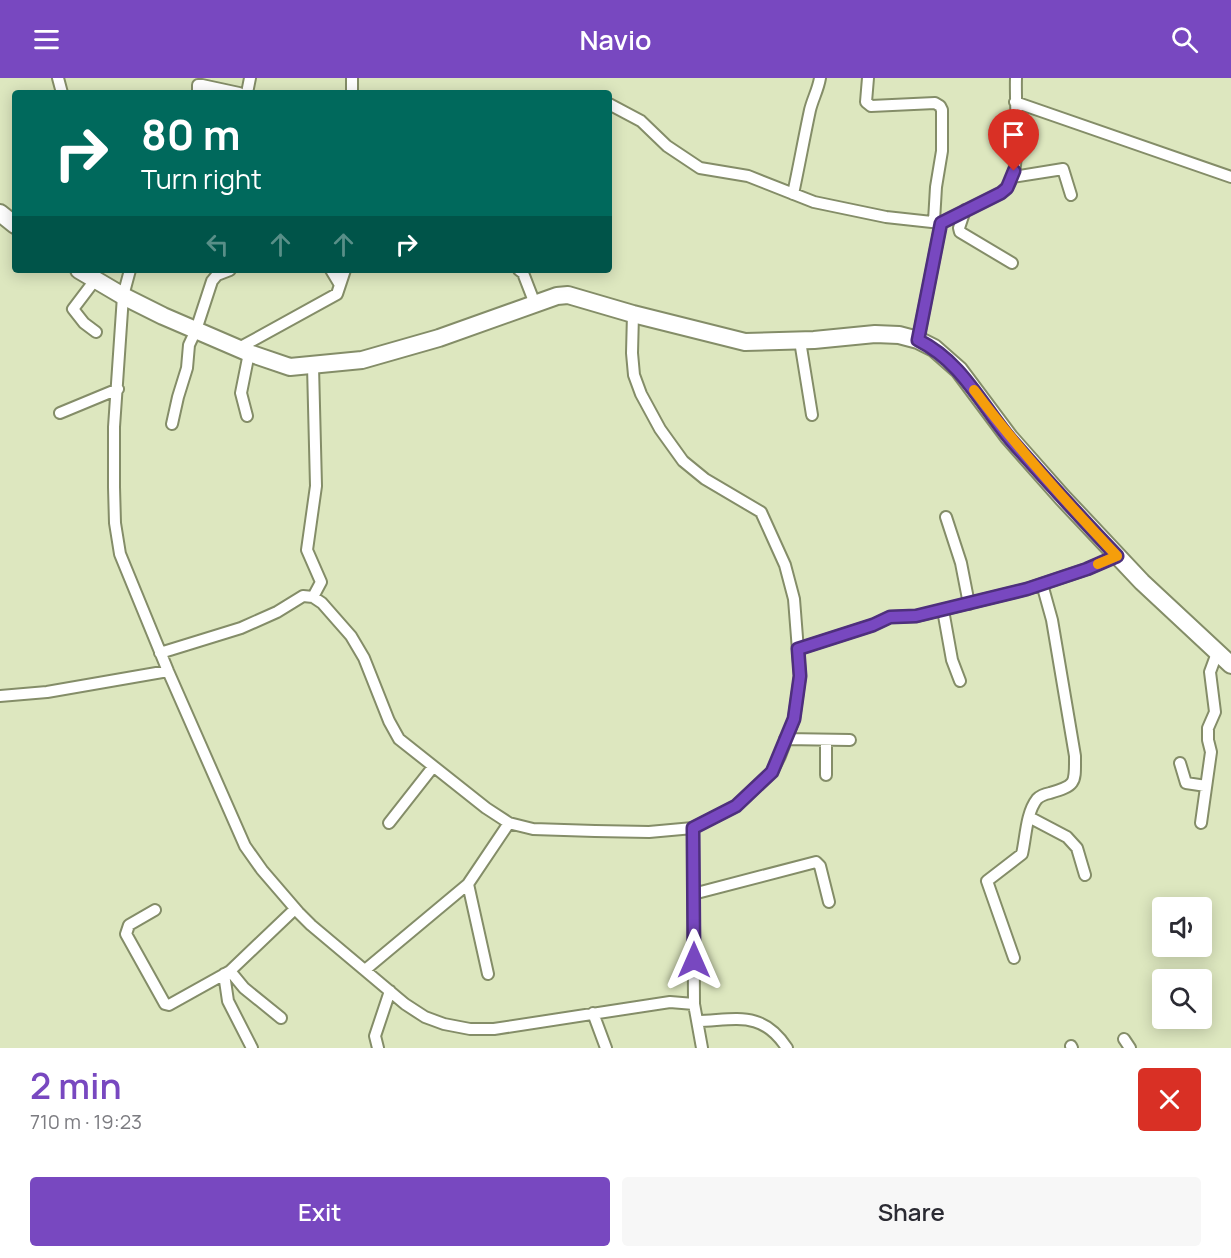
<!DOCTYPE html>
<html lang="en">
<head>
<meta charset="utf-8">
<style>
  body { margin:0; font-family:Manrope,sans-serif; background:#f7f7f7; color:#2b2b33; height:100vh; display:flex; flex-direction:column; font-size:22px; white-space:nowrap }
  * { box-sizing:border-box; margin:0 }
  p { font-size:20px; color:#7c7c81 }
  .icon { flex:none; width:33px; height:33px; fill:none; stroke:currentColor; stroke-width:2; stroke-linecap:round; stroke-linejoin:round }
  .map { position:relative; height:970px; overflow:hidden }
  .side { display:flex; flex-direction:column; background:#fff; flex:1 }
  .side>* { flex:none }
  .top-card { position:absolute; left:12px; top:12px; width:600px; height:183px; border-radius:6px; box-shadow:0 3px 15px #0003; background:#00695c; color:#fff; overflow:hidden }
  .tools { position:absolute; left:1152px; top:819px; display:grid; gap:12px }
  .tools a { display:grid; place-items:center; width:60px; height:60px; border-radius:6px; background:#fff; box-shadow:0 3px 15px #0003; font-size:30px }
  .pin { position:absolute; display:grid; place-items:center; width:51px; height:51px; color:#fff; margin:-62px -26px; border-radius:50% 50% 50% 0; rotate:-45deg; box-shadow:0 0 6px #0007 }
  .pin .icon { rotate:45deg }
  .me { position:absolute; width:66px; margin:-33px; rotate:0deg; stroke-linejoin:round; filter:drop-shadow(0 0 4px #0008) }
  .turn { display:flex; align-items:center; gap:21px; height:126px; padding:0 30px; font-size:27px }
  .turn .icon { width:78px; height:78px; stroke-width:2.5 }
  .turn b { display:block; font-size:42px; line-height:51px }
  .lanes { display:flex; align-items:center; height:57px; padding:0 30px; background:#0003; justify-content:center; gap:30px; direction:ltr }
  .lanes .off { opacity:.35 }
  .round { display:grid; place-items:center; flex:none; width:63px; height:63px; border-radius:6px; background:#f7f7f7 }
  .summary { display:flex; align-items:center; justify-content:space-between; height:102px; padding:0 30px }
  h1 { font-size:36px; font-weight:600; line-height:45px; color:#7848c0 }
  .primary-button { display:flex; gap:12px; margin-top:auto; padding:12px 30px }
  .primary-button a { flex:1; height:69px; border-radius:6px; background:#7848c0; color:#fff; font-size:24px; font-weight:600; line-height:69px; text-align:center }
  .primary-button a+a { background:#f7f7f7; color:#2b2b33 }
  header { display:flex; justify-content:space-between; align-items:center; height:78px; padding:0 30px; background:#7848c0; color:#fff; font-size:27px; font-weight:600 }
  .map>svg:first-child { display:block }
</style>
</head>
<body>
<header><svg class="icon" aria-label="menu" viewBox="0 0 24 24"><path d="M4 6h16M4 12h16M4 18h16"/></svg>Navio<svg class="icon" aria-label="search" viewBox="0 0 24 24"><circle cx="10" cy="10" r="6"/><path d="M15 15l6 6"/></svg></header>
<div class="map">
<svg width="1231" height="970" viewBox="0 0 1231 970">
  <rect width="100%" height="100%" fill="#dde7bf"/>
  <g fill="none" stroke-linecap="round" stroke-linejoin="round">
    <g stroke="#848d68" stroke-width="14">
      <path id="street" d="M58 0 62 15
        M352 0V15
        M868 0 866 24 871 28 935 25 940 28 942 32V73L936 109 934 143
        M198 15V7H202L239 15
        M247 15 250 0
        M1015 24 1231 99
        M609 26 641 43 667 68 700 90 748 98 814 124 886 139 941 145
        M1013 99 1063 91 1071 117
        M793 116C799 88 804 60 810 32 813 20 818 12 820 0
        M965 132 959 150 960 154 1012 185
        M130 192 123 218 114 349V409L115 445 120 476 168 593 245 768 262 792 299 835 311 847 405 926 425 939 444 946 470 951H494L670 924 694 926
        M519 192 523 195 535 226
        M95 202 73 231 84 245 96 254
        M340 207 345 192
        M633 236 632 275 634 297 641 316 660 351 683 383 705 401 761 434 785 487 794 521 800 598 794 641 780 678 772 694 736 728 693 750 694 926 702 970
        M918 262 941 145 1001 115C1006 111 1010 106 1012 100 1020 81 1015 24 1016 0
        M800 263 812 337
        M239 270 337 216 340 207 331 192
        M313 288 316 408 307 472 321 504 313 519
        M60 335 118 311
        M247 338 241 315 249 275
        M172 346 178 319 187 290 189 267 196 252 212 203 217 197 230 192
        M946 439 961 485 969 526
        M943 532 952 582 960 603
        M798 571 873 547 890 539 917 538 1027 511 1087 491 1117 478
        M160 575 241 550 277 534 303 518 313 519 322 525 351 558 364 580 389 643 399 661 486 730 509 745 533 751 595 753 649 754 693 750
        M0 618 47 614 168 593
        M785 661 850 662
        M826 662V697
        M1180 685 1186 705 1206 708
        M1029 739 1067 759 1077 770 1085 797
        M389 745 433 689
        M1201 745 1211 674 1208 662V650L1215 634 1210 594 1217 575
        M693 816 816 784 820 788 829 824
        M155 832 129 847 126 856 165 926 169 927 230 893 295 831
        M1014 880 987 803 1022 776C1026 759 1026 735 1037 721 1041 717 1045 716 1050 715 1077 707 1075 705 1075 678L1052 542 1042 506
        M365 892 468 806
        M230 893 244 910 281 940
        M224 896 228 923 252 970
        M488 896 468 806 509 745
        M593 935 606 970
        M697 943C737 942 762 932 787 970
        M1124 961 1130 970
        M1071 968 1072 970
        M378 970 375 958 390 913"/>
    </g>
    <g stroke="#848d68" stroke-width="20">
      <path id="secondary" d="M0 135 15 147
        M79 192 123 218 163 238 249 275 290 289 362 282 439 260 557 218 568 217 633 236 745 264 814 262 875 256 899 257 918 262 934 270 959 292 1009 359 1062 419 1142 504 1231 587"/>
    </g>
    <use href="#street" stroke="#fff" stroke-width="10"/>
    <use href="#secondary" stroke="#fff" stroke-width="16"/>
  </g>
  <g fill="none" stroke-linecap="round" stroke-linejoin="round">
    <g stroke="#4e2f7d" stroke-width="15">
      <path id="route" d="M694 882 693 750 736 728 772 694 794 641 800 598 798 571 873 547 890 539 916 538 1027 511 1087 491 1117 478C1081 440 1046 402 1011 362 980 325 962 284 918 262L941 145 1001 115 1007 110 1014 93"/>
    </g>
    <use href="#route" stroke="#7848c0" stroke-width="10"/>
    <path stroke="#f59e0b" stroke-width="10" d="M974 312C1018 371 1067 425 1117 478L1098 486"/>
  </g>
</svg>
<div class="tools">
<a><svg class="icon" aria-label="sound" viewBox="0 0 24 24"><path d="M4 9h4l5-4v14l-5-4H4zM17 9q2 3 0 6"/></svg></a>
<a><svg class="icon" aria-label="search" viewBox="0 0 24 24"><circle cx="10" cy="10" r="6"/><path d="M15 15l6 6"/></svg></a>
</div>
<div class="pin" style="left:1014px;top:93px;background:#d93025"><svg class="icon" aria-label="arrive" viewBox="0 0 24 24"><path d="M6 21V4h12l-3 4 3 4H6"/></svg></div>
<svg class="me" style="left:694px;top:882px" viewBox="-20 -20 40 40"><path d="M0-17L14 15 0 8-14 15z" fill="#7848c0" stroke="#fff" stroke-width="4"/></svg>
<div class="top-card">
<div class="turn"><svg class="icon" aria-label="right" viewBox="0 0 24 24"><path d="M7 20v-9h11M14 6l5 5-5 5"/></svg><div><b>80 m</b>Turn right</div></div>
<div class="lanes"><svg class="icon off" aria-label="left" viewBox="0 0 24 24"><path d="M17 20v-9H6M10 6l-5 5 5 5"/></svg><svg class="icon off" aria-label="ahead" viewBox="0 0 24 24"><path d="M12 20V5M6 11l6-6 6 6"/></svg><svg class="icon off" aria-label="ahead" viewBox="0 0 24 24"><path d="M12 20V5M6 11l6-6 6 6"/></svg><svg class="icon" aria-label="right" viewBox="0 0 24 24"><path d="M7 20v-9h11M14 6l5 5-5 5"/></svg></div>
</div>
</div>
<section class="side">
<div class="summary"><div><h1>2 min</h1><p>710 m · 19:23</p></div><a class="round" style="background:#d93025;color:#fff"><svg class="icon" aria-label="close" viewBox="0 0 24 24"><path d="M6 6l12 12M18 6L6 18"/></svg></a></div>
<div class="primary-button"><a>Exit</a><a>Share</a></div>
</section>
</body>
</html>
